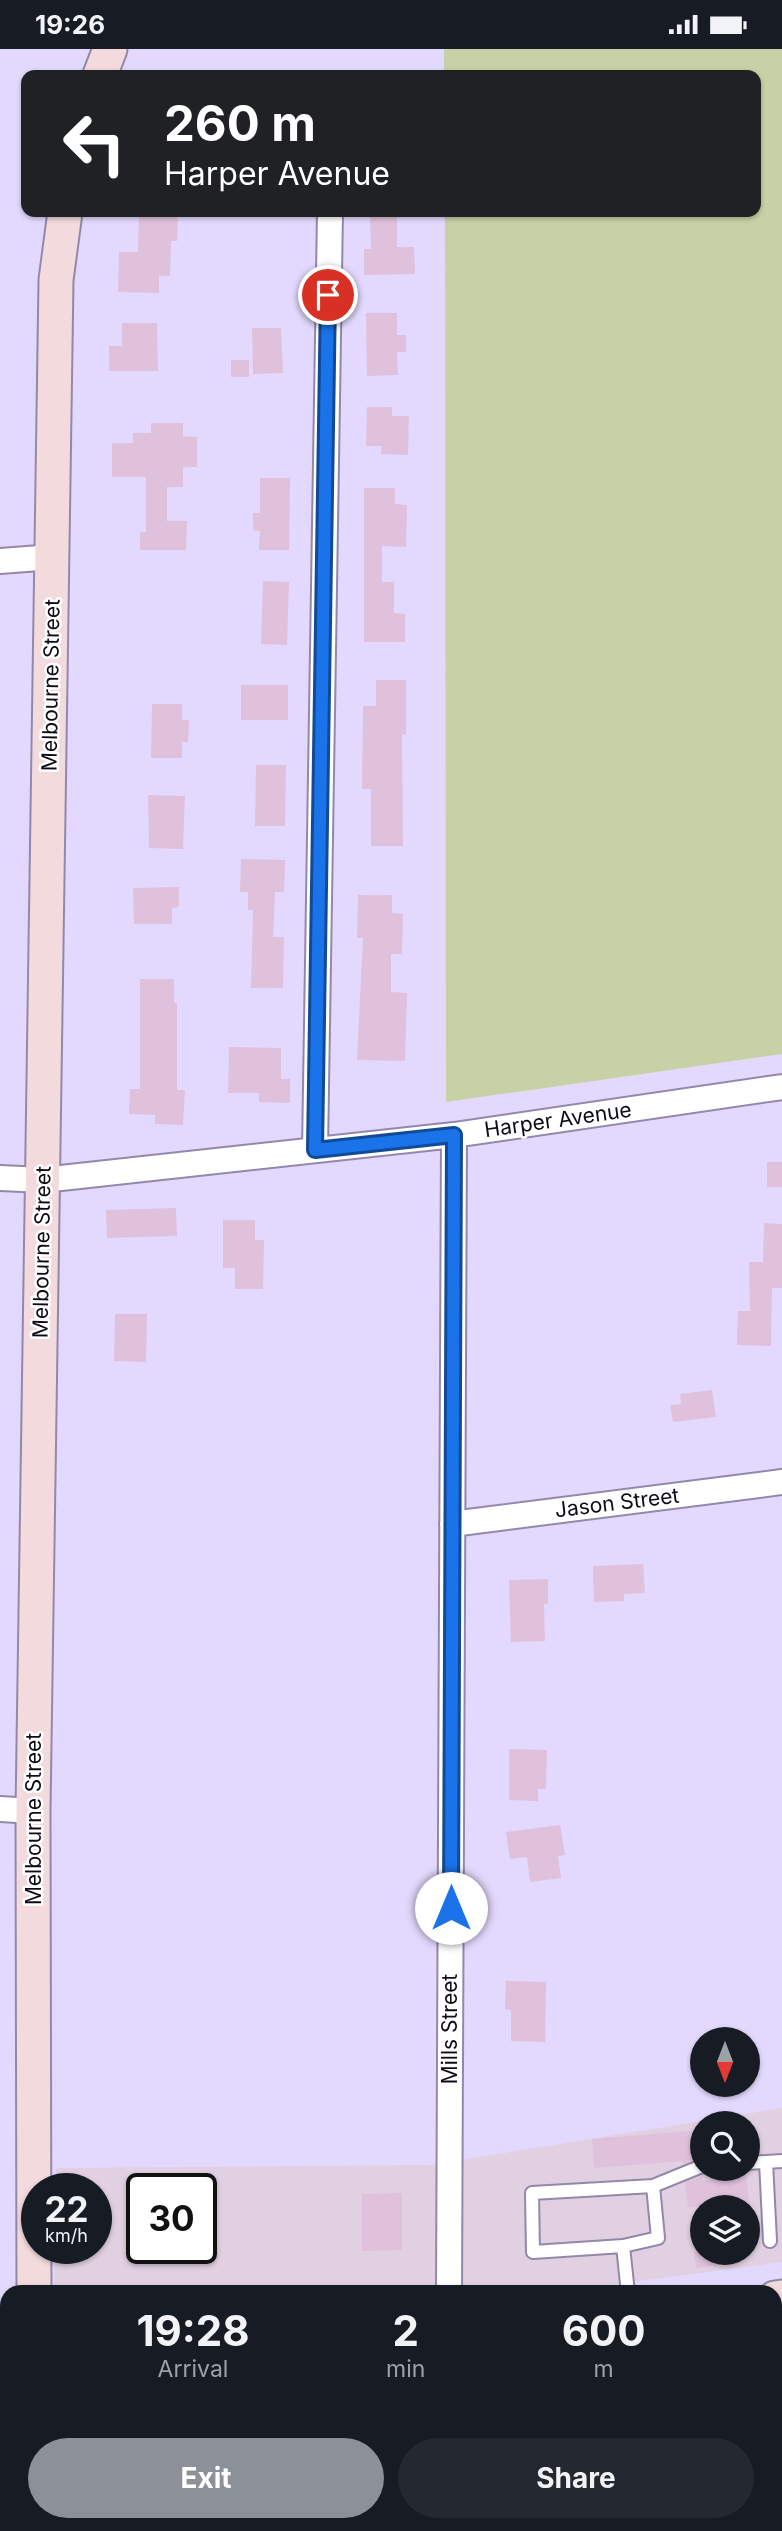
<!DOCTYPE html>
<html lang="en">
<head>
<meta charset="utf-8">
<style>
  body { margin:0; font-family:Inter,sans-serif; background:#242831; color:#f1f3f6; height:100vh; display:flex; flex-direction:column; font-size:26px; white-space:nowrap }
  * { box-sizing:border-box; margin:0 }
  p { font-size:23px; color:#9ea1a6 }
  .icon { flex:none; width:38px; height:38px; fill:none; stroke:currentColor; stroke-width:2; stroke-linecap:round; stroke-linejoin:round }
  .map { position:relative; flex:1; overflow:hidden }
  .drawer { position:absolute; left:0px; top:2236px; width:782px; height:247px; display:flex; flex-direction:column; background:#171b24; border-radius:21px 21px 0 0; box-shadow:0 2px 5px #0004 }
  .drawer>* { flex:none }
  .guide { position:absolute; left:21px; top:21px; width:740px; height:147px; border-radius:14px; box-shadow:0 2px 5px #0004; background:#202124; color:#fff; overflow:hidden }
  .needle { width:46px; rotate:180deg }
  .controls { position:absolute; left:690px; top:1978px; display:grid; gap:14px }
  .controls a { display:grid; place-items:center; width:70px; height:70px; border-radius:50%; background:#171b24; box-shadow:0 2px 5px #0004; font-size:35px }
  .speed { position:absolute; left:21px; top:2124px; display:flex; gap:14px; font-size:35px; font-weight:700; text-align:center }
  .speed>* { display:grid; place-content:center; width:91px; height:91px; border-radius:50%; background:#171b24; box-shadow:0 2px 5px #0004; line-height:1 }
  .speed small { font-size:18px; font-weight:400 }
  .speed .limit { border:4px solid #111; border-radius:10px; background:#fff; color:#111 }
  .pin { position:absolute; display:grid; place-items:center; width:60px; height:60px; color:#fff; margin:-30px; border:4px solid #fff; border-radius:50%; box-shadow:0 2px 7px #0007 }
  .me { position:absolute; width:77px; margin:-38px; rotate:0deg; stroke-linejoin:round; filter:drop-shadow(0 0 5px #0008) }
  .turn { display:flex; align-items:center; gap:24px; height:147px; padding:0 28px; font-size:32px }
  .turn .icon { width:91px; height:91px; stroke-width:2.5 }
  .turn b { display:block; font-size:49px; line-height:60px }
  .eta { display:flex; justify-content:space-evenly; align-items:center; height:119px; text-align:center }
  .eta b { font-size:42px; font-weight:700; line-height:49px }
  .cta { display:flex; gap:14px; margin-top:auto; padding:14px 28px }
  .cta a { flex:1; height:80px; border-radius:42px; background:#8c9099; color:#fff; font-size:28px; font-weight:700; line-height:80px; text-align:center }
  .cta a+a { background:#242831; color:#f1f3f6 }
  .status { display:flex; justify-content:space-between; align-items:center; height:49px; padding:0 35px; background:#171b24; direction:ltr }
  .status svg { height:19px; fill:currentColor }
  .map>svg:first-child { display:block }
</style>
</head>
<body>
<div class="status"><b>19:26</b><svg viewBox="0 0 49 12"><path d="M0 12V9h3v3zM5 12V6h3v6zM10 12V3h3v9zM15 12V0h3v12zM26 1h20v11H26zM47 4h2v5h-2z"/></svg></div>
<div class="map">
<svg width="782" height="2482" viewBox="0 0 782 2482">
  <rect width="100%" height="100%" fill="#e3d9fe"/>
  <path fill="#e1d0e1" fill-rule="evenodd" d="M782 2059V2213L549 2244 54 2243 55 2200H96V2140H56V2119L430 2116ZM702 2074H747V2119H702ZM142 2140H201V2200H142ZM702 2158H747V2203H702Z"/>
  <path fill="#e7ced8" d="M782 2297V2482H207V2476H775V2298Z"/>
  <path fill="#c8d0a6" d="M444 0H782V1005L446 1053 445 163H756V26H444Z"/>
  <path fill="#dfc1dc" d="M139 163H167V166H178L177 192H171L170 227H159V244L118 243 119 203H138Z
    M370 163H397V198H414L415 225 364 226V200H371Z
    M366 264H397V286H406V303H397L398 326 367 327Z
    M122 274H157L158 322H109V297H122Z
    M252 279H281L283 324 253 325Z
    M231 311H249V328H231Z
    M367 358H392V367H409L408 406 381 405 382 397H366Z
    M151 374H183V387L197 388V418H183V438H167V472H187L186 501H140V483H146V428H112V394H133V384H151Z
    M260 429H290L289 501H259L260 482 253 481V464H260Z
    M364 439H395V455L407 456 406 498 382 497V533H394V564L405 565V593H364Z
    M263 532 289 533 287 596 261 595Z
    M376 631H406V686L402 685 403 797H371V740H362L363 657H376Z
    M241 636H288V671H241Z
    M152 655H182V671H189L188 693H182V709H151Z
    M256 716H286L285 777H255Z
    M148 746 185 747 183 800 149 799Z
    M241 810 285 811 284 843H275L273 888H284L283 939H251L253 861H248V843H240Z
    M179 838V858L172 859V875H134L133 839Z
    M358 846H392V864L403 865 402 905H391V943L407 944 405 1012 357 1011 363 889H357Z
    M140 930H174V954H177V1041H185L183 1076 155 1075V1066L129 1065 130 1040H140Z
    M229 998 281 999V1030H290V1054L259 1053V1044H228Z
    M767 1113H782V1138H767Z
    M176 1159 177 1187 107 1189 106 1161Z
    M223 1171H255V1191H264L263 1240H235V1219H223Z
    M764 1174 782 1175V1239H772L771 1297 737 1296 738 1262H750L749 1213H763Z
    M115 1265H147L146 1313 114 1312Z
    M712 1341 716 1368 673 1373 670 1356 681 1355 680 1345Z
    M643 1515 645 1544 624 1545V1552L594 1553 593 1517Z
    M548 1530V1555H544L545 1592 511 1593 509 1531Z
    M509 1700 547 1701 546 1740H538V1752L509 1751Z
    M560 1776 565 1806 558 1807 561 1829 530 1833 527 1808 510 1810 506 1783Z
    M506 1932 546 1933 545 1993 511 1992V1961L505 1960Z
    M702 2081V2108L683 2115V2112L594 2119 592 2090Z
    M702 2127V2132L746 2127 750 2158H688L685 2133Z
    M402 2144V2201L362 2202V2145Z
    M694 2203H740L741 2214 696 2219Z"/>
  <g fill="none" stroke-linecap="round" stroke-linejoin="round">
    <g stroke="#9289aa" stroke-width="16">
      <path id="lane" d="M766 2113 770 2192
        M747 2114 782 2112
        M623 2197 533 2203 532 2144 653 2137
        M628 2244 623 2197 658 2189 653 2137 702 2117
        M421 2476V2482
        M528 2476V2482
        M241 2482V2476
        M636 2482V2476
        M744 2482V2476"/>
    </g>
    <g stroke="#9289aa" stroke-width="28">
      <path id="street" d="M0 512 53 508
        M315 1101 330 163
        M0 1129 43 1131 454 1086 782 1038
        M452 1475 782 1433
        M0 1760 33 1762
        M449 2244 454 1086
        M29 2476 30 2482
        M50 2476V2482
        M359 2482V2476"/>
    </g>
    <g stroke="#9289aa" stroke-width="37">
      <path id="secondary" d="M100 26 110 0
        M34 2244 33 1762 56 231 65 163
        M775 2249 782 2248
        M0 2351 7 2350"/>
    </g>
    <use href="#lane" stroke="#fff" stroke-width="12"/>
    <use href="#street" stroke="#fff" stroke-width="24"/>
    <use href="#secondary" stroke="#f3dbdd" stroke-width="33"/>
  </g>
  <g fill="none" stroke-linecap="round" stroke-linejoin="round">
    <g stroke="#114b97" stroke-width="18">
      <path id="route" d="M328 246 315 1101 454 1086 451 1859"/>
    </g>
    <use href="#route" stroke="#1a73e8" stroke-width="12"/>
  </g>
  <g text-anchor="middle" stroke-width="5" stroke-linejoin="round" paint-order="stroke">
    <g font-size="21" fill="#0d0a15" stroke="#fff">
      <text transform="translate(51 636) rotate(-89)" y="7">Melbourne Street</text>
      <text transform="translate(558 1071) rotate(-8)" y="7">Harper Avenue</text>
      <text transform="translate(42 1203) rotate(-89)" y="7">Melbourne Street</text>
      <text transform="translate(617 1454) rotate(-7)" y="7">Jason Street</text>
      <text transform="translate(34 1770) rotate(-90)" y="7">Melbourne Street</text>
      <text transform="translate(450 1980) rotate(-90)" y="7">Mills Street</text>
    </g>
  </g>
</svg>
<div class="controls">
<a><svg class="needle" viewBox="-14 -14 28 28"><path d="M0-13l5 13h-10z" fill="#e53935"/><path d="M0 13l5-13h-10z" fill="#9ea1a6"/></svg></a>
<a><svg class="icon" aria-label="search" viewBox="0 0 24 24"><circle cx="10" cy="10" r="6"/><path d="M15 15l6 6"/></svg></a>
<a><svg class="icon" aria-label="layers" viewBox="0 0 24 24"><path d="M12 4l9 5-9 5-9-5zM3 14l9 5 9-5"/></svg></a>
</div>
<div class="speed"><div>22<small>km/h</small></div><div class="limit">30</div></div>
<div class="pin" style="left:328px;top:246px;background:#d93025"><svg class="icon" aria-label="arrive" viewBox="0 0 24 24"><path d="M6 21V4h12l-3 4 3 4H6"/></svg></div>
<svg class="me" style="left:451px;top:1859px" viewBox="-20 -20 40 40"><circle r="19" fill="#fff"/><path d="M0-13L10 11 0 6-10 11z" fill="#1a73e8"/></svg>
<div class="guide">
<div class="turn"><svg class="icon" aria-label="left" viewBox="0 0 24 24"><path d="M17 20v-9H6M10 6l-5 5 5 5"/></svg><div><b>260 m</b>Harper Avenue</div></div>
</div>
<section class="drawer">
<div class="eta">
<div><b>19:28</b><p>Arrival</p></div>
<div><b>2</b><p>min</p></div>
<div><b>600</b><p>m</p></div>
</div>
<div class="cta"><a>Exit</a><a>Share</a></div>
</section>
</div>
</body>
</html>
